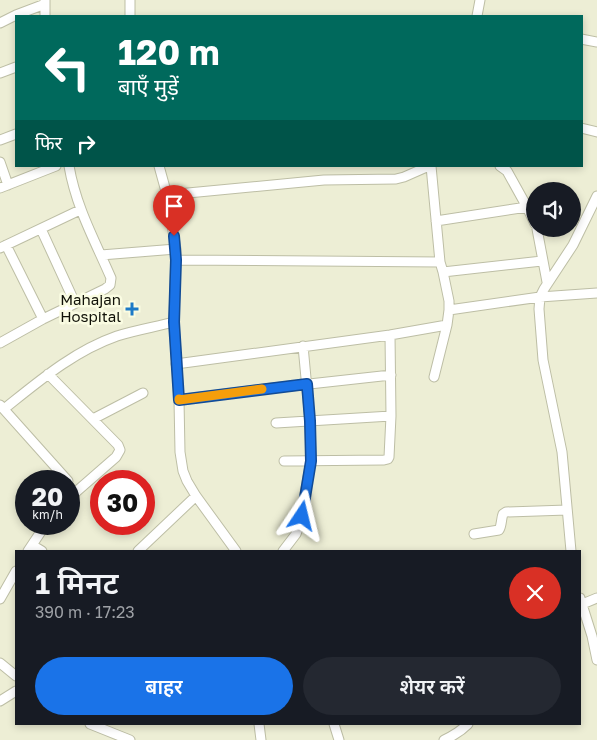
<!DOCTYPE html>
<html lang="hi">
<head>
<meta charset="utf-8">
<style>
  body { margin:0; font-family:"Golos Text","Noto Sans Devanagari",sans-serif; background:#242831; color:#f1f3f6; height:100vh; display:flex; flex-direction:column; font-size:19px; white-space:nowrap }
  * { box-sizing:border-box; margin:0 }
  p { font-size:16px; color:#9ea1a6 }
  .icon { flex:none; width:28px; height:28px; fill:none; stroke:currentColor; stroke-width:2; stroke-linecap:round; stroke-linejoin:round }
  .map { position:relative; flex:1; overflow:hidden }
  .details { position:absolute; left:15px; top:550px; width:566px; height:175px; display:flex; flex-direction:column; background:#171b24; border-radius:0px; box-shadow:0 2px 8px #0003 }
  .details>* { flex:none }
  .top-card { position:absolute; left:15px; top:15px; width:568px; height:152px; border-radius:0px; box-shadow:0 2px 8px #0003; background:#00695c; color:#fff; overflow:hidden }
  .tools { position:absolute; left:526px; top:182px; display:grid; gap:10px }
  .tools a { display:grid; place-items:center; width:55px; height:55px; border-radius:50%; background:#171b24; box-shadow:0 2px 8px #0003; font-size:25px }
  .speed { position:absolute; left:15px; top:470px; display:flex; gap:10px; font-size:25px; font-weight:700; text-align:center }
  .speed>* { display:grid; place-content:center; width:65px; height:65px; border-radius:50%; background:#171b24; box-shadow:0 2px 8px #0003; line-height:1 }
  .speed small { font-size:12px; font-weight:400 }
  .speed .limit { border:8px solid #d22; background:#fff; color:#111 }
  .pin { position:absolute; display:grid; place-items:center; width:42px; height:42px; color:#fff; margin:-51px -21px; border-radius:50% 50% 50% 0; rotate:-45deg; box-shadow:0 0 5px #0007 }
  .pin .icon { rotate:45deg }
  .me { position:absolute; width:55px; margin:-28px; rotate:10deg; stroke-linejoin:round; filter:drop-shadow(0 0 4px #0008) }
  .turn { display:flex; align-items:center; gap:18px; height:105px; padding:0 20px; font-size:22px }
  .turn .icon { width:65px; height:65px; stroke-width:2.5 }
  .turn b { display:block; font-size:35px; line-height:42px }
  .then { display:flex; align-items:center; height:48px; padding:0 20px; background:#0003; gap:10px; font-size:19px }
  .round { display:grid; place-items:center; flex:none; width:52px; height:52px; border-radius:26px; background:#242831 }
  .overview { display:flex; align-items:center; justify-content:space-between; height:85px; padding:0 20px }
  h1 { font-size:30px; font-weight:600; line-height:38px }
  .button { display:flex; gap:10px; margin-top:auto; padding:10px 20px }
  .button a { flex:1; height:58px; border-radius:30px; background:#1a73e8; color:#fff; font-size:20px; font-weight:600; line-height:58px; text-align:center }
  .button a+a { background:#242831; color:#f1f3f6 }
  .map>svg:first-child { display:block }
</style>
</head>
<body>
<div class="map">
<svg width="597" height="740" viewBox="0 0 597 740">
  <rect width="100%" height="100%" fill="#edeed5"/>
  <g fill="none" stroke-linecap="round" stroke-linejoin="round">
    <g stroke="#bdbea5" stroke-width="11">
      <path id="minor" d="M45 0V16
        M130 0V16
        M477 16 480 0
        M0 23 16 15 45 4
        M581 39 597 42
        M0 73 16 67
        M581 128 597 132
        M0 140 16 134
        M0 162 8 185
        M159 166 167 195 176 249 174 322 179 400 180 452 183 471 187 481 196 496 236 551
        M431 166 440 262 443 272 449 301V310L447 325 434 377
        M500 166 507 171 527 207 535 224
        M0 188 56 166
        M167 195 324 180 396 179 404 177 429 166
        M436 221 527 207
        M41 229 75 303
        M537 229 547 282
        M6 245 43 319
        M0 248 80 210
        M101 255 176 249
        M176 260 440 262
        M443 272 542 261
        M449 310 540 297 597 293
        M0 343 43 319 105 289 110 285 111 278C95 241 76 207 69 166
        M176 364 390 335 447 325
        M48 374 118 445 120 450 116 457 69 498
        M179 400 264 389 391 375
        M0 405 68 481
        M4 409C39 381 74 351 117 336 136 330 155 327 174 322
        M93 419 143 393
        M276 423 391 416
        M284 461 384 460 388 459 389 457 391 416 390 335
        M474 534 499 530C502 525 501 519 503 514L506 512 567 510
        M32 545 42 551
        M28 551 46 524
        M138 551 196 496
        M283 551 296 534 299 526 311 461 310 421 303 346
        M571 551 562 452 543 360 539 309 540 297 544 289 573 245 597 196
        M580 598 592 636 597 660
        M0 599 16 571
        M580 605 597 598
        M0 663 16 676
        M0 701 16 691
        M90 724 130 740
        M259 724 261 740
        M334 724 339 740
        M444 740C453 736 461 731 468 724"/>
    </g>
    <use href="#minor" stroke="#fff" stroke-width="9"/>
  </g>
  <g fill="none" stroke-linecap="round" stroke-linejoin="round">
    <g stroke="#114b97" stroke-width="12">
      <path id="route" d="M174 236 176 260 174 322 179 400 307 384 310 421 311 461 302 516"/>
    </g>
    <use href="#route" stroke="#1a73e8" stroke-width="9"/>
    <path stroke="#f59e0b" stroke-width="9" d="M179 399V400L262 389"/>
  </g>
  <path fill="#1d7ac7" stroke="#fafce2" stroke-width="2" d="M129.5 301.5h5v5h5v5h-5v5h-5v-5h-5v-5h5z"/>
  <g text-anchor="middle" stroke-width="5" stroke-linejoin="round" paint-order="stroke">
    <g font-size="15" fill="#101108" stroke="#fafce2" text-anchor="end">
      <text x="121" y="305">Mahajan<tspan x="121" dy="17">Hospital</tspan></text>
    </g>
  </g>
</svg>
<div class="tools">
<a><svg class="icon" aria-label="sound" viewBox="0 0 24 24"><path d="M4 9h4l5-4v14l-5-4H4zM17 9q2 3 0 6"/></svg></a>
</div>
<div class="speed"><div>20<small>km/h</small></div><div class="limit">30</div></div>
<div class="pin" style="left:174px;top:236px;background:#d93025"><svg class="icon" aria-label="arrive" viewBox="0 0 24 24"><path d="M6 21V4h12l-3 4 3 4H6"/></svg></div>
<svg class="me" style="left:302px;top:516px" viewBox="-20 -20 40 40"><path d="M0-17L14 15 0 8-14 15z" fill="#1a73e8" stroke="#fff" stroke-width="4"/></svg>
<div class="top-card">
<div class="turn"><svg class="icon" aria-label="left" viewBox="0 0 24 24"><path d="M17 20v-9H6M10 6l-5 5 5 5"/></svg><div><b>120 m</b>बाएँ मुड़ें</div></div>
<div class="then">फिर<svg class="icon" aria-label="right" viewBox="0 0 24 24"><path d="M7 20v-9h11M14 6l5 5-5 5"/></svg></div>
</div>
<section class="details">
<div class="overview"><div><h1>1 मिनट</h1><p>390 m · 17:23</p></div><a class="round" style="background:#d93025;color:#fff"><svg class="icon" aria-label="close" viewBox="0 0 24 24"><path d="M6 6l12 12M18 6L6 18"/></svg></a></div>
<div class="button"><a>बाहर</a><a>शेयर करें</a></div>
</section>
</div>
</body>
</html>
